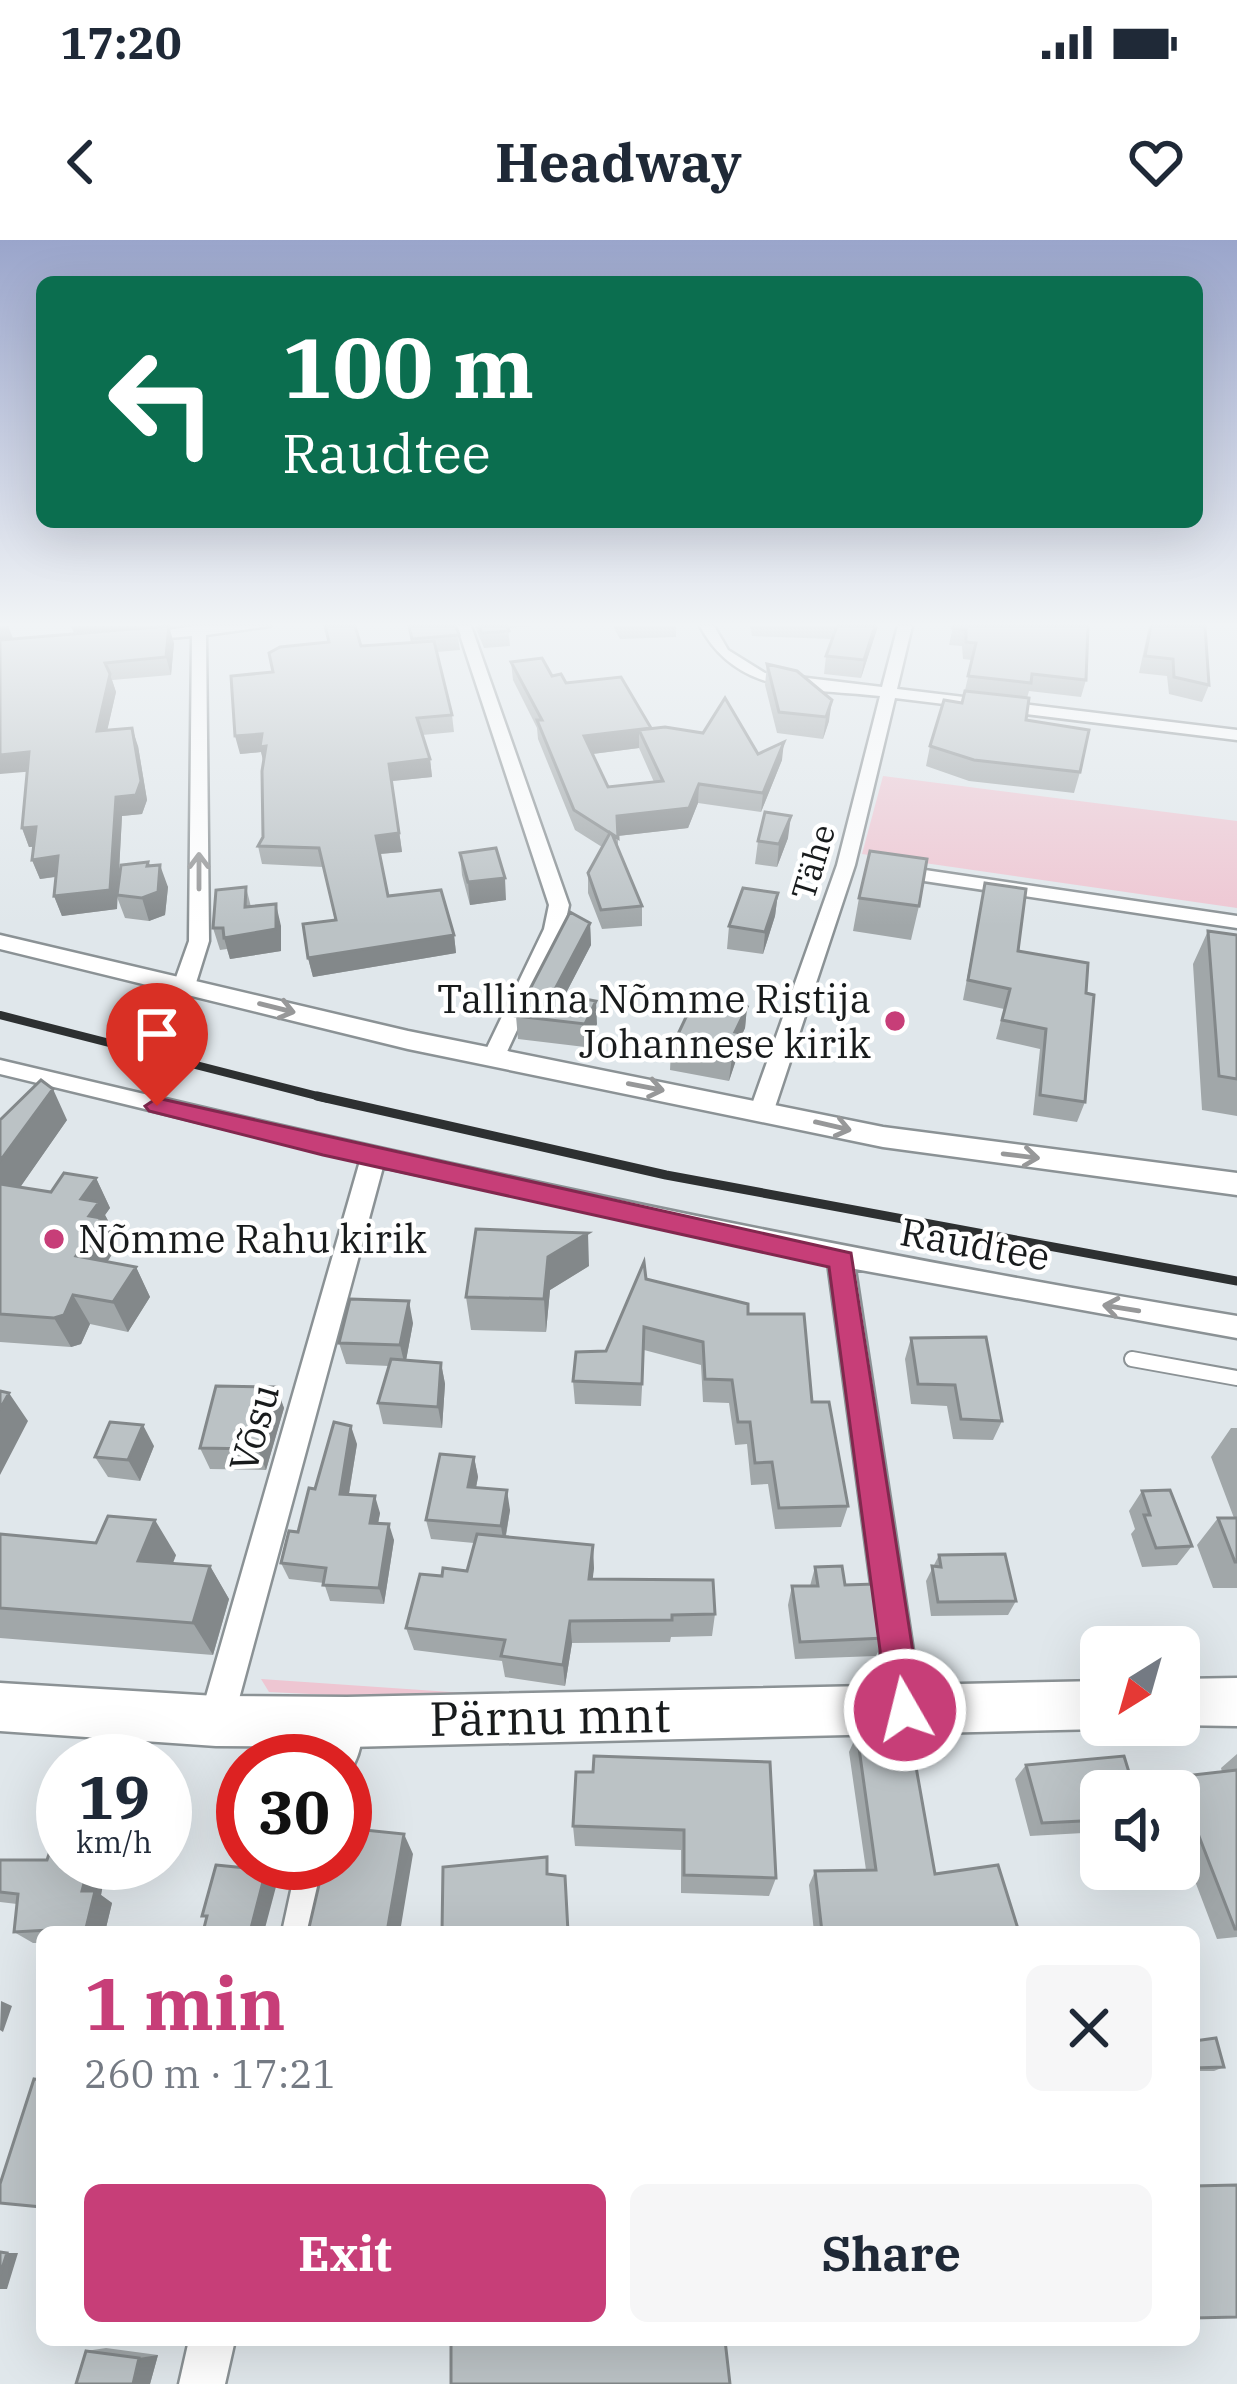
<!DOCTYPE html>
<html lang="en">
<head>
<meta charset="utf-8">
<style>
  body { margin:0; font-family:"IBM Plex Serif",serif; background:#f6f6f7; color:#1f2937; height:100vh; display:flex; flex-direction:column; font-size:45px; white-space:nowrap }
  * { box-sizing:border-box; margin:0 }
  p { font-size:39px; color:#747a83 }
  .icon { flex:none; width:66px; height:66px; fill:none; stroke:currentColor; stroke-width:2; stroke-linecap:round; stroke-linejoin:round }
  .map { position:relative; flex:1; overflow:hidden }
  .drawer { position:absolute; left:36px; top:1686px; width:1164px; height:420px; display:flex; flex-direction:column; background:#fff; border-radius:18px; box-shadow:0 12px 48px #0002 }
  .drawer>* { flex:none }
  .guide { position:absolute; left:36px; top:36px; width:1167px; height:252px; border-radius:18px; box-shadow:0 12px 48px #0002; background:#0b6e4f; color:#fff; overflow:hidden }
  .needle { width:78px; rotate:217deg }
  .fabs { position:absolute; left:1080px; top:1386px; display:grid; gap:24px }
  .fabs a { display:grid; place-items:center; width:120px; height:120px; border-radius:18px; background:#fff; box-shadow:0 12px 48px #0002; font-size:60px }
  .speed { position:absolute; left:36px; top:1494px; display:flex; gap:24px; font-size:60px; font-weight:700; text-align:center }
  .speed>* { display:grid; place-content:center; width:156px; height:156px; border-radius:50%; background:#fff; box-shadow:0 12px 48px #0002; line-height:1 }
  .speed small { font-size:30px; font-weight:400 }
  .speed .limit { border:18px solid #d22; background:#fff; color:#111 }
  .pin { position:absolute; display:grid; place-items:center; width:102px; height:102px; color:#fff; margin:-123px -51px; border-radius:50% 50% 50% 0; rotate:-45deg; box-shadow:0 0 12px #0007 }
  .pin .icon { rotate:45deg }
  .me { position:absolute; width:132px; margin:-66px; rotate:352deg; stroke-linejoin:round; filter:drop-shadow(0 0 9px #0008) }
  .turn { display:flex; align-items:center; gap:42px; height:252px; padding:0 48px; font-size:54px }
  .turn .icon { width:156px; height:156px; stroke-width:2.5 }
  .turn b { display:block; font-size:84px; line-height:102px }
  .round { display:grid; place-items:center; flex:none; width:126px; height:126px; border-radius:18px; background:#f6f6f7 }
  .head { display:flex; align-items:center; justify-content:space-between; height:204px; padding:0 48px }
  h1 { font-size:72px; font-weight:700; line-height:90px; color:#c73e78 }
  .primary-button { display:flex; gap:24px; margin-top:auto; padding:24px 48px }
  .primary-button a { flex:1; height:138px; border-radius:18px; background:#c73e78; color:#fff; font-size:48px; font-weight:700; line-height:138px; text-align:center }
  .primary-button a+a { background:#f6f6f7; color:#1f2937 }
  .status { display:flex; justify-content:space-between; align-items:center; height:84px; padding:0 60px; background:#fff; direction:ltr }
  .status svg { height:33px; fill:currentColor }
  header { display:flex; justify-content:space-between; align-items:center; height:156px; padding:0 48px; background:#fff; font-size:54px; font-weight:700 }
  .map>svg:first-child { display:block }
</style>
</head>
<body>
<div class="status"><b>17:20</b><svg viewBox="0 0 49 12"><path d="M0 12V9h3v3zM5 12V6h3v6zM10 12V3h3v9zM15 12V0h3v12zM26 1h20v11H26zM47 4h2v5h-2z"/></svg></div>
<header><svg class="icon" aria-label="back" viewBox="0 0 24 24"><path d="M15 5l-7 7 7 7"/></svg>Headway<svg class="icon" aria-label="heart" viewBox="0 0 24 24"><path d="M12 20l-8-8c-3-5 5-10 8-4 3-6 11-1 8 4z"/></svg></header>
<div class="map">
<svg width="1237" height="2144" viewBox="0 0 1237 2144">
  <rect width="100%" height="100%" fill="#e0e7eb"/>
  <path fill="#eec6d2" d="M883 536 1237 581V668L862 614Z
    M261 1439 465 1453 373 1457 269 1452Z"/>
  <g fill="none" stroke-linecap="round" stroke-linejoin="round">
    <g stroke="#8b9295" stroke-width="18">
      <path id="service" d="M1132 1119 1237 1138"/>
    </g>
    <g stroke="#8b9295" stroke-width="5">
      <path id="minor" d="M192 386H270L206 395 209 701 195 746 184 752 173 746 189 701 192 396 135 401 128 397Z
        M457 386H471L569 665 564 689 505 816 494 823 483 816 544 689 549 665Z
        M700 386H714L728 410 765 433 882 447 898 386H912L897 449 1237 490V500L895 458 855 625 774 870 762 878 750 870 837 625 880 456C809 448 737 456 700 386Z
        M891 625 1237 676V688L884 635 882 631Z
        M0 820C410 918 821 1008 1237 1076V1098L855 1029 922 1470 917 1482 905 1487 893 1482 888 1470 828 1023 383 927 233 1481 228 1493 216 1498 204 1493 199 1481 360 921 0 834Z
        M347 1465 359 1470C367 1489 360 1523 345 1536V1521H320L335 1470Z
        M297 1623H335L320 1692H282Z
        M189 2100H235L225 2144H179Z"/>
    </g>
    <g stroke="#8b9295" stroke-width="5">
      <path id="tertiary" d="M0 695 408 791 883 887 1237 933V955L883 907 408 809 0 709Z"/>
    </g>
    <g stroke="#8b9295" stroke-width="5">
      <path id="secondary" d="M1237 1438V1486L1173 1485H1179V1439Z
        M1101 1441V1485H1112L1101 1489 347 1507 216 1506 0 1491V1443L216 1456 347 1457Z"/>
    </g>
    <use href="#service" stroke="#fff" stroke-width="14"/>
    <use href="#minor" fill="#fff" fill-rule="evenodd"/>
    <use href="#tertiary" fill="#fff" fill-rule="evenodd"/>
    <use href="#secondary" fill="#fff" fill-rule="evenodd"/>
    <path stroke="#2d3031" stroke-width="8" d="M0 775 329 859"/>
    <path stroke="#2d3031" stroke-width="9" d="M317 856 666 935 1237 1041"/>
  </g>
  <path fill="#a1a7a9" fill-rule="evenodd" d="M408 386H456L460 410 437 412 452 475 454 492 422 495 430 519 432 537 392 541 402 612 380 614 388 656 454 695 456 713 313 737 308 718 335 680 323 627 262 624 258 606 263 597 264 521 261 512 240 514 361 406 411 402Z
    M475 386H530L508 388 510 406 484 408Z
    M613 386H676V397L620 399Z
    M750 386H878L861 438 824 434 826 416 832 399 752 396Z
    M948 386H1088L1086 440 1081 457 1029 451 1027 458 1026 480 1080 532 1074 553 969 541 926 526 930 506 962 463 972 420 963 419 962 406 949 405 953 387Z
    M1149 386H1205L1209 445 1202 462 1169 454 1167 436 1139 433Z
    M13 398 174 403 171 435 112 440 116 452 107 490 138 506 147 560 142 574 122 576 118 647 148 622 168 647 165 675 149 681 125 678 117 657V669L62 676 54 656 56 637 40 639 32 620 34 607H29L22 588 27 532Z
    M511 422 552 436 651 489 782 520 761 572 698 563 688 588 618 596V608L642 666V686L602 689 588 653V633L602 607 575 590 538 499 537 488 513 440ZM639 508 654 542 608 547 593 514Z
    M767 424 829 481 823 499 777 493 765 445Z
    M788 598 777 627 755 624 758 601Z
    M460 613 506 660 470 665 462 635Z
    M985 643 1018 711 1086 753 1085 862 1077 882 1033 875 1040 809 996 799 1004 769 963 760Z
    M246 647 251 667 281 686V711L230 719 227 709 220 710 213 688Z
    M778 653 775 676 763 714 727 709 729 686Z
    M859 658 919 666 911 700 853 691Z
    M590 683 591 705 565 755 597 784 585 807 518 799 516 776Z
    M1208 691 1237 695V876L1202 870 1193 724Z
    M747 767 745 788 739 801 738 814 729 841 670 830 671 809Z
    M0 880H67L20 947 51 952 96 938 110 968 105 975 114 992 110 997 116 1008 107 1022 136 1027 150 1057 128 1092 90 1084 81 1104 71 1107 0 1102Z
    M589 1026 550 1050 546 1092 471 1090 466 1057Z
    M646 1039 748 1074 812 1162 848 1266 841 1287 775 1289 768 1244 751 1245 747 1204 735 1205 729 1163 703 1162 701 1125 644 1110 641 1166 575 1164 573 1141 606 1111Z
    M413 1083 406 1120 441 1123 445 1144 442 1188 383 1184 378 1163 389 1126 346 1124 339 1103Z
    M911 1098 1002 1181 993 1200 953 1199 947 1166 911 1164 905 1119Z
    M276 1147 284 1168 266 1230 210 1229 200 1208Z
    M1231 1188H1237V1348H1213L1197 1305 1218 1278H1234L1211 1217Z
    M357 1204 349 1254 380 1273 378 1283 394 1300 384 1364 330 1361 324 1343 289 1339 281 1323 298 1292 315 1249Z
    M154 1206 140 1241 108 1237 95 1217Z
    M474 1217 478 1237 476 1248 510 1270 506 1296 594 1328 592 1339 715 1374 712 1396 671 1397 670 1402 572 1403 565 1446 505 1437 502 1421 414 1410 406 1388 442 1336 467 1331 474 1303 431 1299 426 1280Z
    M1142 1251 1192 1306 1177 1325 1142 1327 1131 1294 1135 1289 1129 1271Z
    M0 1294 176 1315 173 1323 210 1326 229 1359 213 1415 0 1398Z
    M939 1315 1016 1361 1008 1375 931 1376 926 1341Z
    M815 1327 845 1345 884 1398 876 1416 795 1419 788 1365 792 1346H810Z
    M857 1494 935 1634 1019 1692H814L809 1645 815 1631 866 1630 849 1512Z
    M1237 1514V1697L1217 1699 1179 1599V1551H1101V1592L1030 1596 1015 1539 1026 1525 1132 1542 1222 1532 1221 1528Z
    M593 1532 776 1638 769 1656 681 1653V1610L575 1606 573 1586Z
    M0 1620 93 1637 103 1644 101 1655 112 1663 105 1692H42V1703H33L14 1692 17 1664 0 1662Z
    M1194 1801 1224 1827 1214 1831H1194Z
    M106 2108 158 2115 150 2144H76L86 2111Z"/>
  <path fill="#83888a" d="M0 386H8L13 398 0 401Z
    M71 386H147L74 393Z
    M169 386 174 403 171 435 166 417Z
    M875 386H878L861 438 864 420Z
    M110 434 116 452 103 509 97 491Z
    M832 460 829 481 823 499 826 477Z
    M132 488 138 506 147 560 142 574 122 576 117 669 62 676 54 656Z
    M651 488 639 490V508L584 515V496Z
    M262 494 266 506 264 525 261 512 240 514 235 496Z
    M784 502 782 520 761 572 763 553Z
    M29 512 36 531 0 534V515Z
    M430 519 432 537 392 541 402 612 379 614 376 596 389 524Z
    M699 544 698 563 688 588 617 596V576Z
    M791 576 788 598 777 627 779 604Z
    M36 587 44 606 29 607 22 588Z
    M58 616 66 635 40 639 32 620Z
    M160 625 168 647 165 675 149 681 142 658Z
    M505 638 506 660 470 665 468 642Z
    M778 653 775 676 763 714 765 692Z
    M276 664 281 686V711L230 719 224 698Z
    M590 683 591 705 554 776 553 753Z
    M454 695 456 713 313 737 308 718Z
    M596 761 597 784 585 807V784Z
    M747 767 745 788 739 801 738 814 729 841 735 792Z
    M53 849 67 880 3 972 0 967V921Z
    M96 938 110 968 105 975 114 992 110 997 116 1008 92 1046 76 1016 81 959Z
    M588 993 589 1026 550 1050 546 1092 544 1059 548 1017Z
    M136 1027 150 1057 128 1092 113 1062Z
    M73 1055 90 1084 81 1104 71 1107 54 1078Z
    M409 1061 413 1083 405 1126 400 1105Z
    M441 1123 445 1144 442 1188 438 1167Z
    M276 1147 284 1168 266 1230 258 1209Z
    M9 1153 28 1181 0 1235V1169Z
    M143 1185 154 1206 140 1241 128 1220Z
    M351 1186 357 1204 346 1271 340 1254Z
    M474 1217 478 1237 472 1267 468 1247Z
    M507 1250 510 1270 504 1305 501 1286Z
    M375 1256 380 1273 375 1300 370 1283Z
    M155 1280 176 1315 160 1355 138 1321Z
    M389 1284 394 1300 384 1364 379 1348Z
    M593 1305 594 1328 590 1362 589 1339Z
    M210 1326 229 1359 213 1415 193 1383Z
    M570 1381 572 1403 565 1446 563 1425Z
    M404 1594 413 1614 400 1692H387Z
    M77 1623H97L93 1637 103 1644 101 1655 112 1663 105 1692H92L86 1688 82 1651 74 1632Z
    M266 1630 277 1643 264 1692H250Z
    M1 1761 12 1766 3 1792 0 1790Z
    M7 2013H18L7 2049H0V2035Z
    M158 2115 150 2144H133L139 2118Z"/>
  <path fill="#bbc2c5" stroke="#83888a" stroke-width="3" d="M169 386 166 417 105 423 110 434 97 491 132 488 141 541 136 555 116 557 110 650 54 656 58 616 32 620 36 587 22 588 29 512 0 515V400Z
    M325 386H355L361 406 434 401 452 475 417 478 430 519 389 524 399 593 376 596 388 656 441 650 454 695 308 718 303 684 336 680 319 608 258 606 263 597 262 531 266 506 260 507 262 494 235 496 231 436 273 432 269 413 280 407 329 402Z
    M409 386H456L459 395 412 399Z
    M479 386H507L509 391 482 393Z
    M837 386H875L864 420 826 416Z
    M953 386H1088L1086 440 1032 434 1031 443 968 436 976 403 966 402V390L953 388Z
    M1151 386H1205L1209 445 1174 437 1173 419 1145 416Z
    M542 418 552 436 561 434 566 443 621 437 651 488 584 496 608 547 663 541 639 490 665 487 703 493 725 458 758 514 784 502 763 553 699 544 689 568 617 576 618 598 612 594 642 666 601 670 588 633 610 593 574 570 537 480H542L511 422Z
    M767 424 797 431 832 460 826 477 779 472Z
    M965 451 1029 458 1026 480 1089 490 1080 532 974 520 930 506 944 460 962 463Z
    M765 572 791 576 779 604 758 601Z
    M496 608 505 638 468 642 460 613Z
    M870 611 927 619 919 666 859 658Z
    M148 622 147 626 160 625 158 652 142 658 117 655 121 625Z
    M985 643 1026 649 1018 711 1088 723 1086 753 1094 755 1085 862 1040 855 1046 789 1002 780 1010 749 968 740Z
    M246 647 245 667 276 664V689L224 698 223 688H213L216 650Z
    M743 648 778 653 765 692 729 686Z
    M570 672 590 683 553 753 596 761 585 784 516 776Z
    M1208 691 1237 695V839L1219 836Z
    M695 758 747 767 735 792 740 793 730 820 671 809Z
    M41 840 53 849 0 921V880Z
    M64 933 96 938 81 959 99 962 89 976 101 978 76 1016 136 1027 113 1062 73 1055 64 1075 54 1078 0 1074V944L51 952Z
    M476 989 588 993 548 1017 544 1059 466 1057Z
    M644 1022 646 1039 748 1064V1074H804L812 1162H829L848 1266 779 1268 772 1222 755 1223 750 1182H738L732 1140 705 1139 703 1102 644 1087 642 1144 573 1141 576 1112 606 1111Z
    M350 1059 409 1061 400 1105 339 1103Z
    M986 1097 1002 1181 961 1179 955 1145 918 1144 911 1098Z
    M391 1119 441 1123 438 1167 378 1163Z
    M216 1146 276 1147 258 1209 200 1208Z
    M0 1151 9 1153 0 1169Z
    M110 1182 143 1185 128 1220 95 1217Z
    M334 1182 351 1186 340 1254 375 1256 370 1283 389 1284 379 1348 323 1345 326 1328 281 1323 289 1291 298 1292 309 1248 315 1249Z
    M440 1214 474 1217 468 1247 507 1250 501 1286 426 1280Z
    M1170 1250 1192 1306 1156 1308 1144 1275H1150L1142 1251Z
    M108 1276 155 1280 138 1321 210 1326 193 1383 0 1368V1294L96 1303Z
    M1218 1278H1237V1322H1235Z
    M477 1294 593 1305 589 1339 713 1340 715 1374 672 1375V1380L570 1381 563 1425 501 1416 505 1400 406 1388 420 1334 442 1336 443 1328 467 1331Z
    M1005 1314 1016 1361 938 1362 932 1326 941 1327 939 1315Z
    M842 1326 845 1345 875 1344 884 1398 800 1402 792 1346H818L815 1327Z
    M910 1493 935 1634 998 1625 1019 1692H822L815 1631 876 1630 857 1494Z
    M594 1516 770 1522 776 1638 684 1635V1590L573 1586 576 1532H593Z
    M1124 1516 1132 1542 1237 1530V1689H1235L1193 1581 1185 1582 1182 1575H1179V1551H1101V1580L1042 1583 1026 1525Z
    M345 1588 404 1594 387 1692H308L324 1623H345Z
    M51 1608H63V1623H77L74 1632H87L82 1651H95L86 1688 14 1692 18 1654 0 1652V1620H47Z
    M547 1617V1634L565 1636 568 1692H442L443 1627Z
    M216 1625 266 1630 250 1692H203L207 1676H202Z
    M1216 1798 1224 1827 1194 1828V1801Z
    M34 1839 42 1840V1967L0 1963V1944Z
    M1237 1945V2077L1194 2078V1946Z
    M0 2012 7 2013 0 2035Z
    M451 2100H725L730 2144H451Z
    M840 2100H911V2102L840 2104Z
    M86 2111 139 2118 133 2144H76Z"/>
  <defs><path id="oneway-shaft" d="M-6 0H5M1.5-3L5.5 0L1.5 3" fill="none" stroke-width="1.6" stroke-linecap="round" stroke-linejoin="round" transform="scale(3)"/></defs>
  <g stroke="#979899">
    <use href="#oneway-shaft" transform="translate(199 631) rotate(-90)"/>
    <use href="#oneway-shaft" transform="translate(277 768) rotate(14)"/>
    <use href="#oneway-shaft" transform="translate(646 847) rotate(11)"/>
    <use href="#oneway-shaft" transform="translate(833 886) rotate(13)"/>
    <use href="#oneway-shaft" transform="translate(1021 916) rotate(7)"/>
    <use href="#oneway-shaft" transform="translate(1121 1068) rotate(-171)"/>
  </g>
  <linearGradient id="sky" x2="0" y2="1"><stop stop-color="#9aa5cb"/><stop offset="0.56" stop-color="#f1f4f6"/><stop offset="1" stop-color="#f1f4f6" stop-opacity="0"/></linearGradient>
  <rect width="1237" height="686" fill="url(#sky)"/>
  <path fill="#c73e78" stroke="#81284e" stroke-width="3" d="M157 858 851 1013 922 1470 917 1482 905 1487 893 1482 888 1470 829 1027 323 915 149 871 145 866Z"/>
  <g fill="#c73e78" stroke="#fff" stroke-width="4.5">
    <circle cx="895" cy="781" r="12"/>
    <circle cx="54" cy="999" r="12"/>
  </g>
  <g text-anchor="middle" stroke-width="9" stroke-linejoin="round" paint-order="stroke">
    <g font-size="33" fill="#181b1c" stroke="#fff">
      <text transform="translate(813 622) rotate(-73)" y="12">Tähe</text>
    </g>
    <g font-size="39" fill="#181b1c" stroke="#fff" text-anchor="end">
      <text x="871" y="773">Tallinna Nõmme Ristija<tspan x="871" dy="45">Johannese kirik</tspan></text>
      <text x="78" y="1013" text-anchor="start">Nõmme Rahu kirik</text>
    </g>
    <g font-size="39" fill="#181b1c" stroke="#fff">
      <text transform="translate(975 1004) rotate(10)" y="14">Raudtee</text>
      <text transform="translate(254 1188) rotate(-74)" y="14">Võsu</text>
    </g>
    <g font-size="48" fill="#181b1c" stroke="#fff">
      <text transform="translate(550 1477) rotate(-1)" y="17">Pärnu mnt</text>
    </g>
  </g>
</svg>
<div class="fabs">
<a><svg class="needle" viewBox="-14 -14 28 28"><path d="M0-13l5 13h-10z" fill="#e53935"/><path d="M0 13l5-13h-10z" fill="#747a83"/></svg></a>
<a><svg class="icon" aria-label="sound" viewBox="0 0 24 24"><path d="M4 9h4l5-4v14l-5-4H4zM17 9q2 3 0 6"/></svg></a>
</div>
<div class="speed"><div>19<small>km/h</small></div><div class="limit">30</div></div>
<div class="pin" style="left:157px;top:866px;background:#d93025"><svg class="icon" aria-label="arrive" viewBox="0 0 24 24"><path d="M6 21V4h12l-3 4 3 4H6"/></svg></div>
<svg class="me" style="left:905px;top:1470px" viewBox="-20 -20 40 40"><circle r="17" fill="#c73e78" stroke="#fff" stroke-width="3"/><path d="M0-11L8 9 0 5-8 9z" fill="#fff"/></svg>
<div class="guide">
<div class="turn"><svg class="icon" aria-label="left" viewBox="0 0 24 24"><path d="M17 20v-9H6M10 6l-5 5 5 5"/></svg><div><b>100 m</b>Raudtee</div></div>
</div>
<section class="drawer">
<div class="head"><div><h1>1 min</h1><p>260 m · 17:21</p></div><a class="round"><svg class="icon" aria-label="close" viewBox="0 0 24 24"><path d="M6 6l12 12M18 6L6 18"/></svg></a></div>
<div class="primary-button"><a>Exit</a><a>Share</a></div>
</section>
</div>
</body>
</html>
